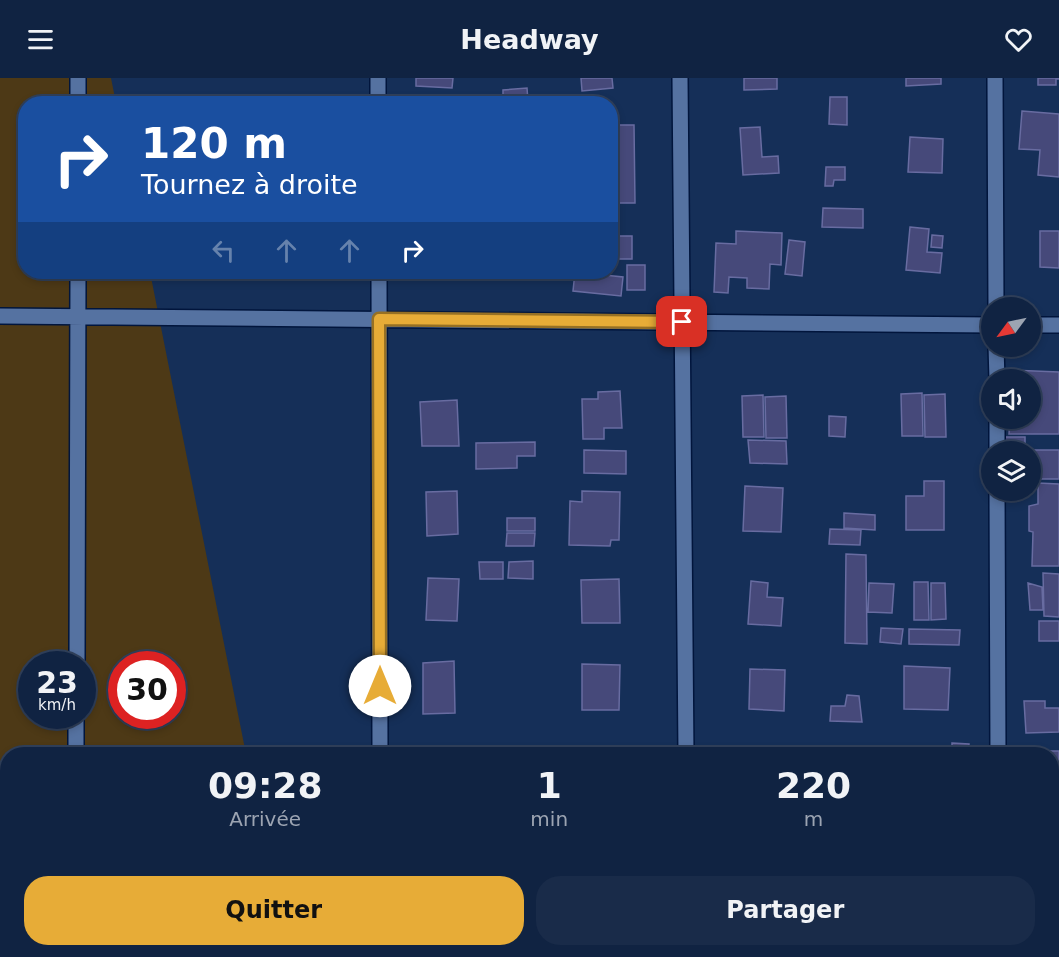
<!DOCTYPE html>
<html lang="fr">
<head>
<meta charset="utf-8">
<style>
  body { margin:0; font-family:"DejaVu Sans",sans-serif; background:#192b49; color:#f1f3f6; height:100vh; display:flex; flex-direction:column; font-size:22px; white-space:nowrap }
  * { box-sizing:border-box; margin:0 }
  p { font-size:20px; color:#9ca4b2 }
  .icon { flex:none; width:33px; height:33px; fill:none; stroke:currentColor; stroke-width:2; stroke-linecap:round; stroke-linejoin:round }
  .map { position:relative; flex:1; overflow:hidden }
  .drawer { position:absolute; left:0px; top:669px; width:1059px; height:210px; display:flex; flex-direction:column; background:#102342; border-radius:24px 24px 0 0; box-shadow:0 3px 9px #0003,0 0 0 2px #30405b }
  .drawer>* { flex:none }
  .banner { position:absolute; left:18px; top:18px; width:600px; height:183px; border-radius:24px; box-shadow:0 3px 9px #0003,0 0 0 2px #30405b; background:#1a4fa0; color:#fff; overflow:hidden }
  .needle { width:39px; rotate:237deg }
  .buttons { position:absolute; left:981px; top:219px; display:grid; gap:12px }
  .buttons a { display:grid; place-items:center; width:60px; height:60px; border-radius:50%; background:#102342; box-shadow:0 3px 9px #0003,0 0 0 2px #30405b; font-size:30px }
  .speed { position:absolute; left:18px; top:573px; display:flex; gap:12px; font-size:30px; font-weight:700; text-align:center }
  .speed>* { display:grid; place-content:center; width:78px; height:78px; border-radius:50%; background:#102342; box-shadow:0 3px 9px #0003,0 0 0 2px #30405b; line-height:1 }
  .speed small { font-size:15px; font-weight:400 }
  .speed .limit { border:9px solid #d22; background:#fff; color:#111 }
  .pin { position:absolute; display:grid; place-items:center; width:51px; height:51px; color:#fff; margin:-26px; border-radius:12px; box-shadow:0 3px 9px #0006 }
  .me { position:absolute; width:66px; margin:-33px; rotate:0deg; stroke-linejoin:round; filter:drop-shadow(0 0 4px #0008) }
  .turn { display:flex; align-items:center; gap:21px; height:126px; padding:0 24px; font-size:27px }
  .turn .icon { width:78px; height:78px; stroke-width:2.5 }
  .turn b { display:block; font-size:42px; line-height:51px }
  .lanes { display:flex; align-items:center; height:57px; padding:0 24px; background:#0003; justify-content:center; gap:30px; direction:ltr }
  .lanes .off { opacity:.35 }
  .eta { display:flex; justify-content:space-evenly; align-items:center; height:102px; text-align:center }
  .eta b { font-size:36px; font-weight:600; line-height:42px }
  .action { display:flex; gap:12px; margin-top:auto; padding:12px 24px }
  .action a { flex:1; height:69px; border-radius:24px; background:#e7ac37; color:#111; font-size:24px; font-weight:600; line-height:69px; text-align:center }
  .action a+a { background:#192b49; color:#f1f3f6 }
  header { display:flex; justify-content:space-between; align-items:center; height:78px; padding:0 24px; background:#102342; font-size:27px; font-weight:600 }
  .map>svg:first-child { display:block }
</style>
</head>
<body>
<header><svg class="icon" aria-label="menu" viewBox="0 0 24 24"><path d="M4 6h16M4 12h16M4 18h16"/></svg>Headway<svg class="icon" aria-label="heart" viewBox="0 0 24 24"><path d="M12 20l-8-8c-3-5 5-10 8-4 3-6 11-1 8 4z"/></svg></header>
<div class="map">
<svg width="1059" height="879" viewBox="0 0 1059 879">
  <rect width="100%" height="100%" fill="#152f58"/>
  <path fill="#4d3916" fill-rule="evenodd" d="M0 0H111L116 25 26 26V194H150L246 676H8V872H285L287 879H0ZM32 586H82V638H32ZM122 586H172V638H122Z"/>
  <path fill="#46497a" stroke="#686ca1" stroke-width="1.5" d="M416 0H453L452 10 416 8Z
    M581 0H612L613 10 582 13Z
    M744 0H777V11L744 12Z
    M906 0H941V6L906 8Z
    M1038 0H1059V1H1056V7H1038Z
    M527 10 528 23 503 25V12Z
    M830 19H847V47L829 46Z
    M1022 33 1059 36V99L1038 97 1040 72 1019 71Z
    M617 47H634L635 125H617Z
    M760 49 762 79 778 78 779 95 743 97 740 50Z
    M910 59 943 61 942 95 908 94Z
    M610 60H613L614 117H610Z
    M826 89H845V102H834L833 108H825Z
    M823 130 863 131V150L822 149Z
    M910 149 929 151 927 174 942 175 940 195 906 192Z
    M736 153 782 155 781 187 770 186 769 211 747 210V200L729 199 728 215 714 214 716 165 736 166Z
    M1040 153H1059V190L1040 189Z
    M932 157 943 158 942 170 931 169Z
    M617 158H632V181H617Z
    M789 162 805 164 802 198 785 196Z
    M627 187H645V212H627Z
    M423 194H456L455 201 423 198Z
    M575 194 623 199 621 218 573 213Z
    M1012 292 1059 294V356H1009L1010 340H1030V302H1011Z
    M620 313 622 350H604V361H583L582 321H598V314Z
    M922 315 923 358H902L901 316Z
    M945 316 946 359H925L924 317Z
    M763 317 764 359H743L742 318Z
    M786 318 787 360H766L765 319Z
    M457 322 459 368H422L420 324Z
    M829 338 846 339 845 359 829 358Z
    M1003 359H1025V374H1004Z
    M748 362 786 363 787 386 750 385Z
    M535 364V378H517V390L476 391V365Z
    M584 372 626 373V396L584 395Z
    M1028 372H1059V401H1030V374Z
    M924 403H944V452H906V418H924Z
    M1038 405 1059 406V488H1032L1033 454 1029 453V428L1038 426Z
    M745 408 783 410 781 454 743 453Z
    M457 413 458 456 427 458 426 414Z
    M582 413 620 414 619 462H611L610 468 569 467 570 423 582 424Z
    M844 435 875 437V452L844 450Z
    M507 440H535V453H507Z
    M830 451 861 452 860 467 829 466Z
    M507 455H535L534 468H506Z
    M846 476 866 477 867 566 845 565Z
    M533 483V501L508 500 509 484Z
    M479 484H503V501H480Z
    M1043 495 1059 496V539L1044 538Z
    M428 500 459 501 457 543 426 542Z
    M619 501 620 545H582L581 502Z
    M751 503 768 505 767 519 783 520 781 548 748 546Z
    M914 504H928L929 542H914Z
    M869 505 894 506 892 535 868 534Z
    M931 505H945L946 541 931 542Z
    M1028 505 1042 509 1043 532H1030Z
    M1039 543H1059V563H1039Z
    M881 550 903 551 901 566 880 564Z
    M909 551 960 552 959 567 909 566Z
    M454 583 455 635 423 636V585Z
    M582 586 620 587 619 632H582Z
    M904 588 950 590 948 632 904 631Z
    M750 591 785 592 784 633 749 631Z
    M847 617 859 618 862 644 830 643 831 628H845Z
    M1024 623H1045V630H1059V654L1026 655Z
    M952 665 969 666 968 676H952Z
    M428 672 466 674V676H428Z
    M1043 673H1059V719H1052V676H1043Z
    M1052 764H1059V805H1052Z
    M1052 806H1059V836H1052Z
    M1052 858H1059V879H1043V872H1052Z
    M433 872H472V879H433Z
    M528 872H551V879H528Z
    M585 872H622V879H585Z
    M907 872 919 873 953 872 952 879H907Z"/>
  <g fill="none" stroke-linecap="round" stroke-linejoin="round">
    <g stroke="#01153c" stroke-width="18">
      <path id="minor" d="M378 0V26
        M680 0 686 676
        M995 0 996 230
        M78 26V0
        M379 194 380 676
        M0 238 992 247
        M1030 247H1059
        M996 268 997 302
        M997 340V374
        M997 412 998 676
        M77 586 78 194
        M76 676V638
        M381 872V879
        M688 872V879
        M999 872V879
        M76 879V872"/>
    </g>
    <use href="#minor" stroke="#5572a1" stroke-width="15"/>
  </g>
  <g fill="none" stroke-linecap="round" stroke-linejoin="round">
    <g stroke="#967024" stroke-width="15">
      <path id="route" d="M380 608 379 241 682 244"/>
    </g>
    <use href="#route" stroke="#e7ac37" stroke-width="10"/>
  </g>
</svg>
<div class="buttons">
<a><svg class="needle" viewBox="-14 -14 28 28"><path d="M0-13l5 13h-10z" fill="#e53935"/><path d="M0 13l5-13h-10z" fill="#9ca4b2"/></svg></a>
<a><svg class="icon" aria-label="sound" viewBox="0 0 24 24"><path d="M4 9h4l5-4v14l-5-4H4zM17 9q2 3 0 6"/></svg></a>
<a><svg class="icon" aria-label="layers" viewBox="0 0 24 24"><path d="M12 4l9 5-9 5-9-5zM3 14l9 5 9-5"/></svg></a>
</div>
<div class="speed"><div>23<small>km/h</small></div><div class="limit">30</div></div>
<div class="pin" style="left:682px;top:244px;background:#d93025"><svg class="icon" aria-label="arrive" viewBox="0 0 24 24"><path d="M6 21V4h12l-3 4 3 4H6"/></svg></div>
<svg class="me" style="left:380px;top:608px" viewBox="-20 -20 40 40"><circle r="19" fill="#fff"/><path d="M0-13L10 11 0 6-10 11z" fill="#e7ac37"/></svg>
<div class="banner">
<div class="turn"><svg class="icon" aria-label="right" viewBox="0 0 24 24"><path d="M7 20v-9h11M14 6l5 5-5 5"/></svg><div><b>120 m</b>Tournez à droite</div></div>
<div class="lanes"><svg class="icon off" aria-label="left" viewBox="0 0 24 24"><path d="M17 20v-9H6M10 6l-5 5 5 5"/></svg><svg class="icon off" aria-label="ahead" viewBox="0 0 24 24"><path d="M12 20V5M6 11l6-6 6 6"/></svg><svg class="icon off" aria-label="ahead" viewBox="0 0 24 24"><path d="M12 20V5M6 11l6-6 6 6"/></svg><svg class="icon" aria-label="right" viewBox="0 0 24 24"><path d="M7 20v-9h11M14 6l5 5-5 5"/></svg></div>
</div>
<section class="drawer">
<div class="eta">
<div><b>09:28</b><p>Arrivée</p></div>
<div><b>1</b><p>min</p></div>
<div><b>220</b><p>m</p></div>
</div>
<div class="action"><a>Quitter</a><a>Partager</a></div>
</section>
</div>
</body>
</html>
